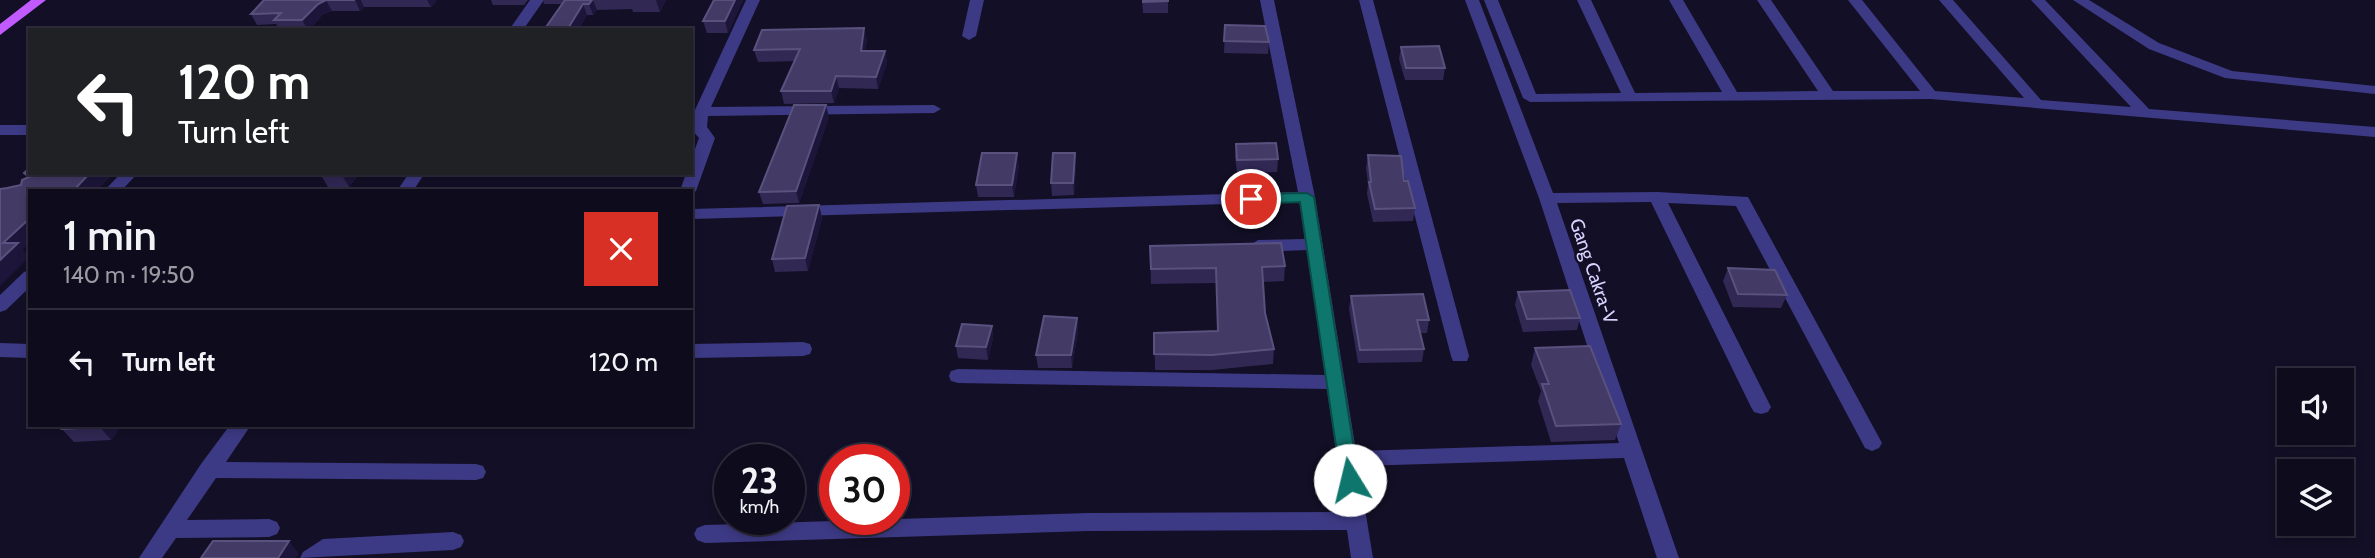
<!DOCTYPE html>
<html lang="en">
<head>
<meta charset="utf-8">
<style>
  body { margin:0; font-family:Cabin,sans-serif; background:#1c1929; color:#f1f3f6; height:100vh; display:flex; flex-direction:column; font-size:26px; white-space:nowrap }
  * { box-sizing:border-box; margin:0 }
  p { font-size:23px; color:#9b9ba3 }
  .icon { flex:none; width:38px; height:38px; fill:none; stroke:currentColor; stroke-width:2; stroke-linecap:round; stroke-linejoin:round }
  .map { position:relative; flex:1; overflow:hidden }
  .details { position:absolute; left:28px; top:189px; width:665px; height:238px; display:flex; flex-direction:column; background:#0e0b1c; border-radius:0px; box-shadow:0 4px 10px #0003,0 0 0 2px #2e2b3b }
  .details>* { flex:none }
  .hud { position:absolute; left:28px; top:28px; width:665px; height:147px; border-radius:0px; box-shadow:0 4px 10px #0003,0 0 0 2px #2e2b3b; background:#202124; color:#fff; overflow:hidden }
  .controls { position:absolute; left:2277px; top:368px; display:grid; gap:14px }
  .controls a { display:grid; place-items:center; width:77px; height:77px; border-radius:0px; background:#0e0b1c; box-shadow:0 4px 10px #0003,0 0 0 2px #2e2b3b; font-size:35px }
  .speed { position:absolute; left:714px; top:444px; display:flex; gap:14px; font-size:35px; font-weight:700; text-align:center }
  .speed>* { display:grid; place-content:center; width:91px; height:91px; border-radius:50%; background:#0e0b1c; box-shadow:0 4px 10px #0003,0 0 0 2px #2e2b3b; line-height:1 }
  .speed small { font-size:18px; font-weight:400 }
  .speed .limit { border:10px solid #d22; background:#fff; color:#111 }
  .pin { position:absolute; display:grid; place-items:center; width:60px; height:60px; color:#fff; margin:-30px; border:4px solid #fff; border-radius:50%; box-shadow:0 2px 7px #0007 }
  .me { position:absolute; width:77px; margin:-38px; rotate:351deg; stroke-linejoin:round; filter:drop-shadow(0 0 5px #0008) }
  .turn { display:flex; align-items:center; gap:24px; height:147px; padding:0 35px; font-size:32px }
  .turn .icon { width:91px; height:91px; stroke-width:2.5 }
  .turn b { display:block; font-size:49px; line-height:60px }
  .round { display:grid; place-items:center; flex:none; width:74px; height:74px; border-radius:0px; background:#1c1929 }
  .headline { display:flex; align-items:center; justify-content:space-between; height:119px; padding:0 35px }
  h1 { font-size:42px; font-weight:600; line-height:52px }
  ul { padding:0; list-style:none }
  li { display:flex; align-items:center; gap:21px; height:105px; padding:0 35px; border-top:2px solid #2e2b3b }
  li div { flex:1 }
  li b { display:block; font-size:26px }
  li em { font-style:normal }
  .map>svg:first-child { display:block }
</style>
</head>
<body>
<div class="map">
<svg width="2375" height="558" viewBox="0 0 2375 558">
  <rect width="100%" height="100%" fill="#130f26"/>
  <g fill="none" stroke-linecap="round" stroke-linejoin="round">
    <path fill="#3d3a85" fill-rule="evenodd" d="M530 0H544L523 30H509Z
      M746 0H760L711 107 934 105 941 109 934 113 708 116 707 127 715 138 696 191 691 195V191H680L686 173H691V160L699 138 691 129 694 112Z
      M970 0H984L976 36 969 40 962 36Z
      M1260 0H1274L1315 197 1356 451 1619 443 1539 198 1465 0H1479L1553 193 1657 192 1748 197 1882 443 1879 448 1872 451 1865 448 1736 206 1668 203 1771 407 1768 412 1761 414 1754 412 1751 407 1651 202 1557 203 1679 558H1657L1624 458 1358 466 1373 558H1351L1347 530 1088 531 705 543 697 540 694 534 697 528 705 525 1088 513 1345 512 1327 389 958 383 951 381 949 376 951 371 958 369 1325 375 1307 250 1258 252 1249 246 1258 240 1305 239 1300 202 691 219V209L1298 192Z
      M1359 0H1373L1469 356 1467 361H1453L1451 356Z
      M1484 0H1498L1536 94 1621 93 1577 0H1591L1635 93 1722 92 1669 0H1683L1737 92 1818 91 1757 0H1771L1833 91H1920L1848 0H1862L1935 91 2024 98 1939 0H1953L2041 100 2131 107 2031 0H2045L2149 109 2375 127V137L1931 99 1530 102 1523 98Z
      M2073 0H2089L2159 43 2232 71 2375 86V94L2225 78 2149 49Z
      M0 125H30V135H0Z
      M121 173H138L121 191H104Z
      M409 173H425L413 191H397Z
      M30 270V287L6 310 0 312V295L24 272Z
      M803 342 810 344 812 349 810 354 803 356 691 358V344Z
      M0 343 30 344V358L0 357Z
      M230 425H251L226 462 476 464 483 466 486 472 483 478 476 480 216 478 187 520 269 519 277 522 280 528 277 534 269 537 176 538 162 558H139L201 464Z
      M453 532 461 535 464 541 461 547 453 550 300 558 303 552 323 539Z"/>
    <path fill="#c25bff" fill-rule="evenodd" d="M31 0H46L0 35V24Z"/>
  </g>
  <path fill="#312854" d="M264 0H437L431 7H364L360 11H332L323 14 309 30H279L276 24 257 25 251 14Z
    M491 0H528L524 5H493Z
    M543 0H666L660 12H633L632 9 597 10 593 15H587L578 30H544L562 4H544Z
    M714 0H743L728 33H707L703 21Z
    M1142 0H1168V13H1143Z
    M1225 25 1269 42 1268 54 1224 53Z
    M867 39 865 51H885L887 63 878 89 839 88 834 103 784 104 781 91 795 61 758 62 754 50Z
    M1401 47 1445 68 1443 80H1405L1399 59Z
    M829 117 799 203 763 204 759 192Z
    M1236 144 1278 159 1277 172 1237 173 1235 156Z
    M1075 153 1076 165 1074 195 1052 196 1051 183Z
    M1368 155 1404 181 1415 208 1413 221 1373 222 1367 194 1368 184 1366 168Z
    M1019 165 1014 197H978L976 185Z
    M322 173H360L349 187H328L321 175Z
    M819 205 822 218 808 271 775 272 772 259Z
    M1150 246 1285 266 1284 281 1263 282 1265 313 1274 349 1273 364 1212 370H1155L1154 333 1218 331 1216 283 1151 284Z
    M1728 268 1787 295 1781 308 1733 307 1723 281Z
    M1518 292 1580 318 1577 330 1523 332 1515 305Z
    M1351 296 1429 320 1427 333H1420L1424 349 1422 362 1358 363 1349 309Z
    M1077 318 1078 331 1072 368H1038L1036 355Z
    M992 326 993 338 988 360 958 358 956 346Z
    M1535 348 1621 424 1615 440 1551 442 1538 401 1541 391 1531 365Z
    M65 425H122L111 440 74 442 62 429Z"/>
  <path fill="#1d163a" d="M326 0 332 11 323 14 309 30H308L302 20 318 4Z
    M355 0H361L364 7 360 11Z
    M427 0H437L431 7Z
    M592 0H593L597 10 593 15 589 4Z
    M656 0H666L660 12Z
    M735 0H743L728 33 725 21Z
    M583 4 587 15 578 30H567Z
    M864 28 867 39 863 63 861 51Z
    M885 51 887 63 878 89 876 77Z
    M836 76 839 88 834 103 831 91Z
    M826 105 829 117 799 203 796 191Z
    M1017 153 1019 165 1014 197 1012 185Z
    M1075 153 1076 165 1074 195 1073 183Z
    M90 173H114L97 191H73Z
    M343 173H360L349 187 342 175Z
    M819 205 822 218 808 271 805 258Z
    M30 218V243L23 249 29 257 0 286V260L3 243Z
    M1077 318 1078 331 1072 368 1071 355Z
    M992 326 993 338 988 360 986 347Z
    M102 425H122L111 440 100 427Z
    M289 541 299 554 296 558H278Z"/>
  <path fill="#433a66" stroke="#5a527e" stroke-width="2" d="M264 0H355H326L318 4 302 20H274L281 13 251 14Z
    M565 0H592L589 4H583L567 30H544Z
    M714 0H735L725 21H703Z
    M1143 0H1168V1L1143 2Z
    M1225 25 1265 26 1269 42 1224 41Z
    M864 28 861 51H885L876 77 836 76 831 91H781L800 49 754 50 762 30Z
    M1439 46 1445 68H1406L1401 47Z
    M794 105H826L796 191 759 192Z
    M1276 143 1278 159 1237 160 1236 144Z
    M982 153H1017L1012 185H976Z
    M1053 153H1075L1073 183H1051Z
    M1368 155 1401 156 1404 181H1408L1415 208 1375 209 1369 182H1371Z
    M30 168V173H90L73 191H30V218L3 243H18L0 260V189L7 188 21 185 22 180 29 177 24 173Z
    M322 173H343L342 175H321Z
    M819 205 805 258 772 259 787 206Z
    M1281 243 1285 266 1262 267 1265 313 1274 349 1212 355 1154 354V333L1218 331 1216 268 1151 269 1150 246Z
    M1728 268 1775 270 1787 295 1738 294Z
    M1570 290 1580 318 1527 319 1518 292Z
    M1423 294 1429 320H1417L1424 349 1360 350 1351 296Z
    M1044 316 1077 318 1071 355H1036Z
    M962 324 992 326 986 347 956 346Z
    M1590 346 1621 424 1556 426 1542 384H1549L1535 348Z
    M65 425H102L100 427 62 429Z
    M213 541H289L278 558H201Z"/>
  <path fill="#0f766e" stroke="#0a4d48" stroke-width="2" d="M1307 193 1314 197 1359 480 1357 485 1350 487 1343 485 1341 480 1300 202 1251 204 1243 199 1251 194Z"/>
  <g text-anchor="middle" stroke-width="5" stroke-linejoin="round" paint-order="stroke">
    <g font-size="19" fill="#d9d4ff" stroke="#130f26">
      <text transform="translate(1594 271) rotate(71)" y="7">Gang Cakra-V</text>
    </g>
  </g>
</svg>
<div class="controls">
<a><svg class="icon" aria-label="sound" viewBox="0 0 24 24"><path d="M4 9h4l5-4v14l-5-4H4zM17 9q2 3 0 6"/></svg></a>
<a><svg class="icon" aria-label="layers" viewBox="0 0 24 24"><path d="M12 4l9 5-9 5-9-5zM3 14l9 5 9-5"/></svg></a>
</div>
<div class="speed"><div>23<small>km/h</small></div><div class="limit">30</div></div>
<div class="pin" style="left:1251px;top:199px;background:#d93025"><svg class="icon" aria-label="arrive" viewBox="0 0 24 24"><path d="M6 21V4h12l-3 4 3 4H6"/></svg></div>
<svg class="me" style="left:1350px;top:480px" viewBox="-20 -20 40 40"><circle r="19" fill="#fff"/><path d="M0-13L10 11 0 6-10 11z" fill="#0f766e"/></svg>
<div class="hud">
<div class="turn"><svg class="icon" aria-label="left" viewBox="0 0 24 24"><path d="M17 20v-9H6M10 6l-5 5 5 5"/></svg><div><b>120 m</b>Turn left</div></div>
</div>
<section class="details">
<div class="headline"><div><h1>1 min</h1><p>140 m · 19:50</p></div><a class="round" style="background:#d93025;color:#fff"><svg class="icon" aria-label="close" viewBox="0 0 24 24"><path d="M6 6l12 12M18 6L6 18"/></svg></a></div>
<ul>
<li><svg class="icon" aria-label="left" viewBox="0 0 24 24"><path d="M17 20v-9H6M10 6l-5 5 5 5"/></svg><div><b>Turn left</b></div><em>120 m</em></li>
</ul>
</section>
</div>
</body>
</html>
